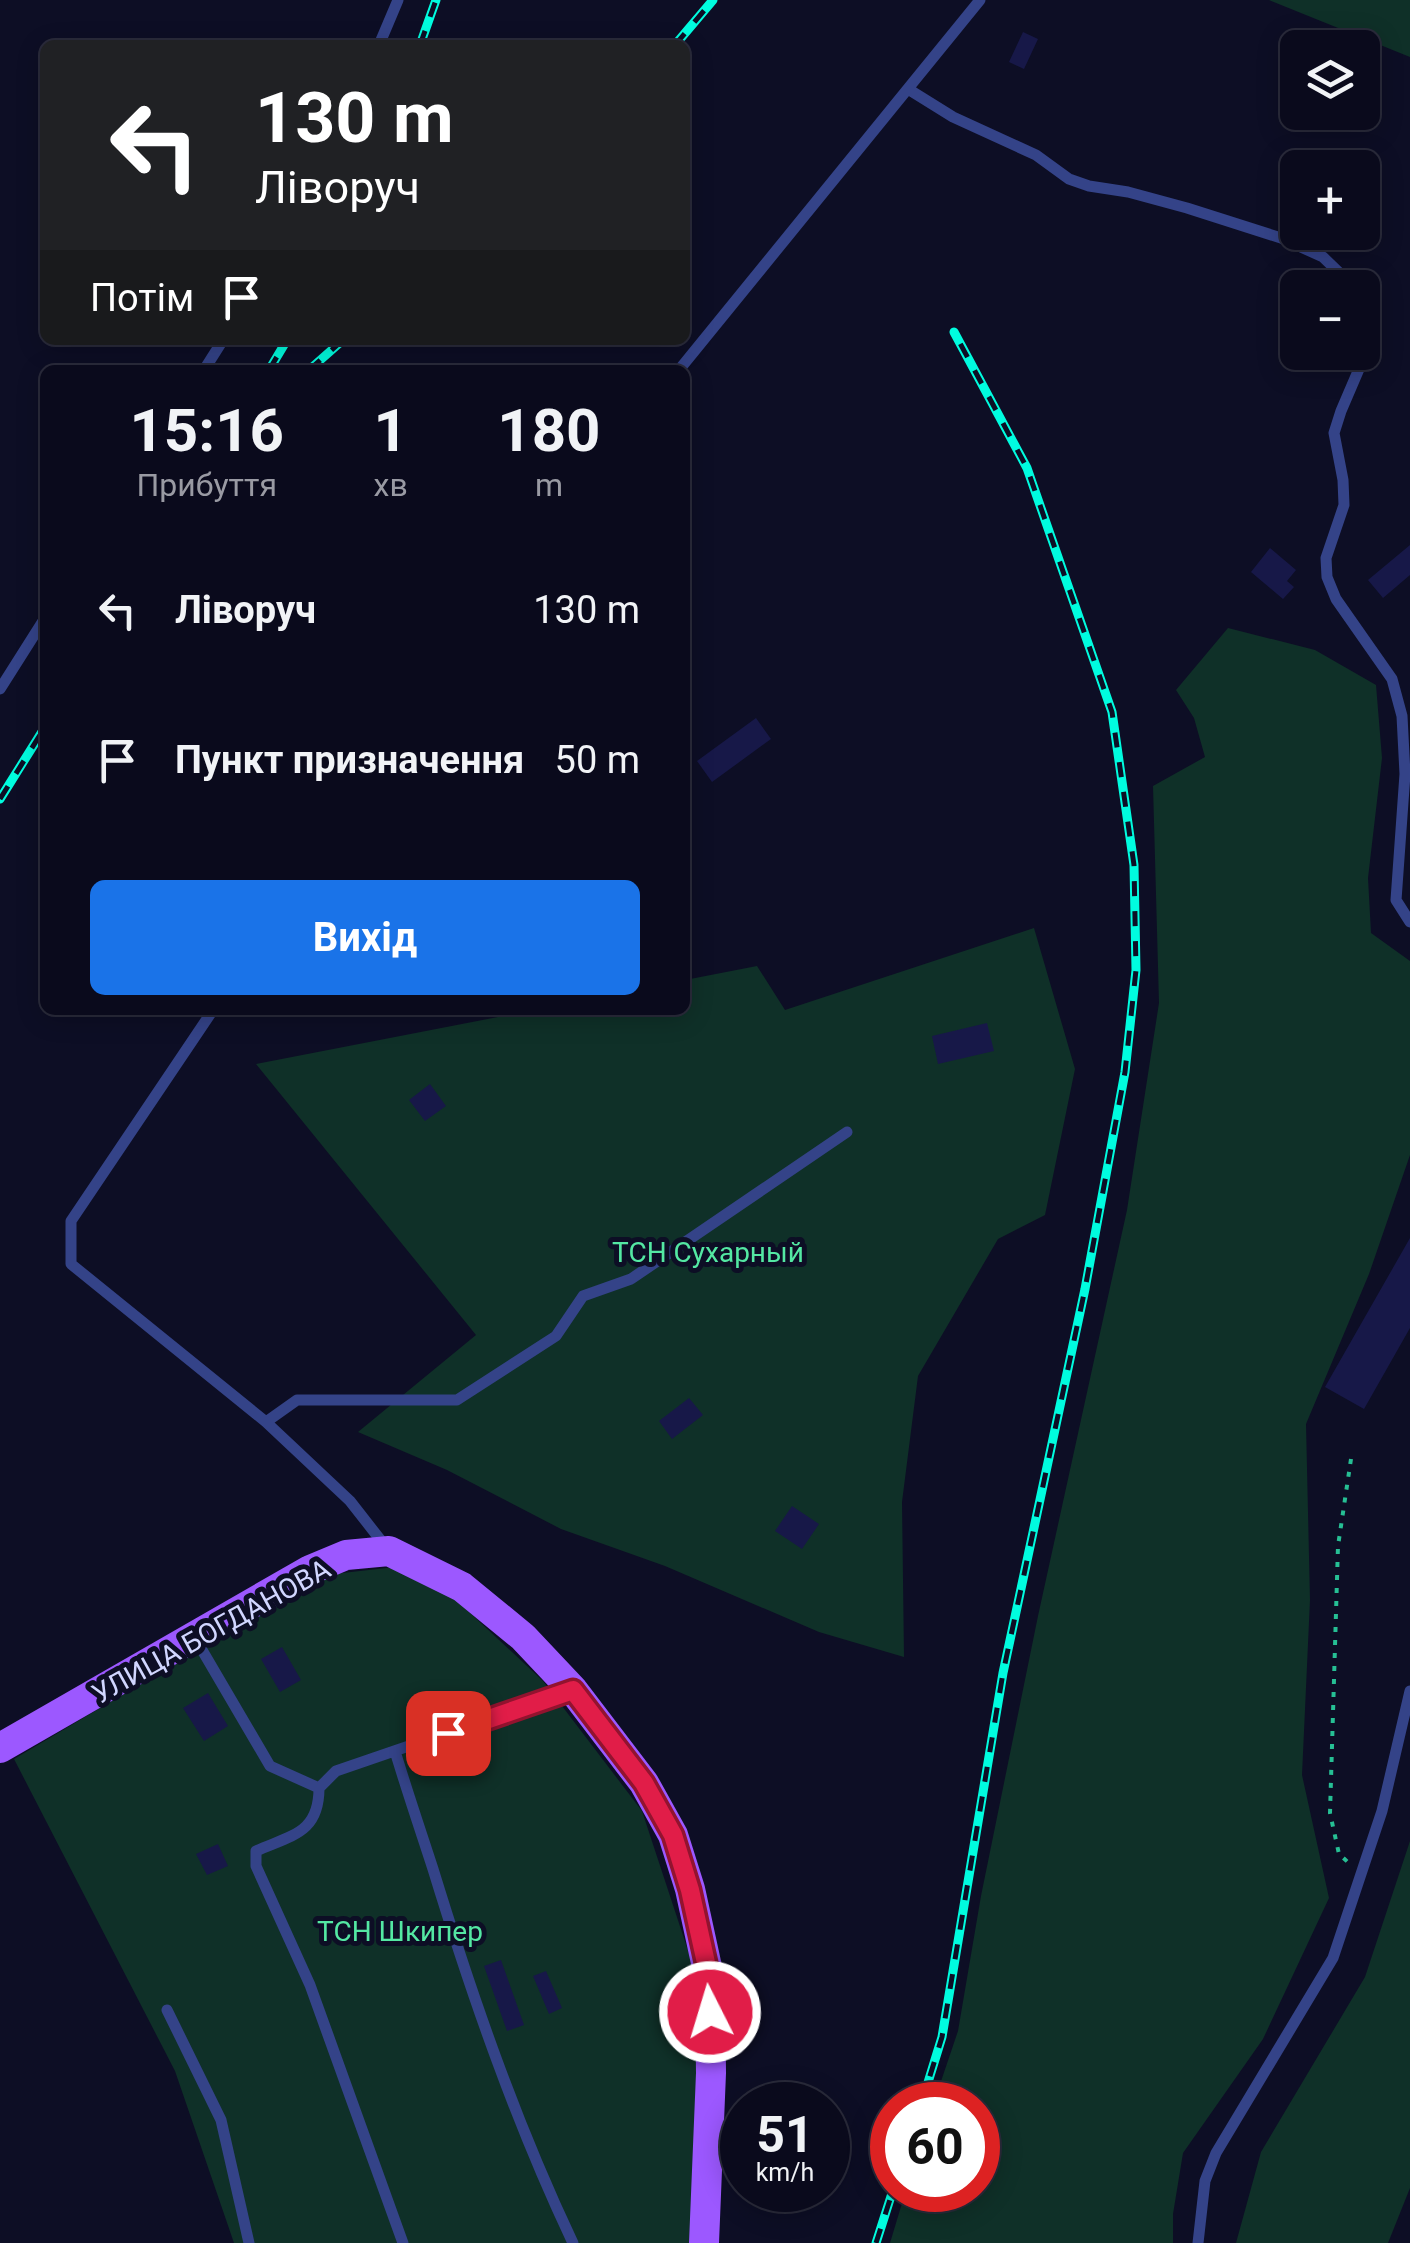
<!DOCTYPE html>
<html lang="uk">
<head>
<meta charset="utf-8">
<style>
  body { margin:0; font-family:Roboto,sans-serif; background:#131325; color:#f1f3f6; height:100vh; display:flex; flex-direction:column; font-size:38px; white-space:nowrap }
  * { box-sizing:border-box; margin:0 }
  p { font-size:32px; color:#999aa3 }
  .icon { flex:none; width:55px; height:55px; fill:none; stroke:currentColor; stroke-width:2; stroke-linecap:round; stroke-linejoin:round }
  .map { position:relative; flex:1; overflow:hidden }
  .details { position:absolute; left:40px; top:365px; width:650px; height:650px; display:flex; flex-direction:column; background:#0a0a1c; border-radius:15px; box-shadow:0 5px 25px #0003,0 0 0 2px #2a2b3b }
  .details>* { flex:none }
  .hud { position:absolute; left:40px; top:40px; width:650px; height:305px; border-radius:15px; box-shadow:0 5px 25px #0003,0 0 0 2px #2a2b3b; background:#202124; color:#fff; overflow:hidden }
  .buttons { position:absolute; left:1280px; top:30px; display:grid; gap:20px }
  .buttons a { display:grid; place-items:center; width:100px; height:100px; border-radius:15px; background:#0a0a1c; box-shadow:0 5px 25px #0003,0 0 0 2px #2a2b3b; font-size:50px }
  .speed { position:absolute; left:720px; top:2082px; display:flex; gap:20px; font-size:50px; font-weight:700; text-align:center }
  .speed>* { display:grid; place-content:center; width:130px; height:130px; border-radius:50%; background:#0a0a1c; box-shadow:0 5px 25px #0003,0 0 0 2px #2a2b3b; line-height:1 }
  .speed small { font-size:25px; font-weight:400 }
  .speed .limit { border:15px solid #d22; background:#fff; color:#111 }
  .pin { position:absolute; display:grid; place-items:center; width:85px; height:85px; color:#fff; margin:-42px; border-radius:20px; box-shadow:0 5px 15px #0006 }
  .me { position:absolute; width:110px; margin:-55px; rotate:355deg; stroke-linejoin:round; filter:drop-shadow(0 0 8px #0008) }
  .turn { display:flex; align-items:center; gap:35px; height:210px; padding:0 50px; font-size:45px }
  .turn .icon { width:130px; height:130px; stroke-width:2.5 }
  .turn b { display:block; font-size:70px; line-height:85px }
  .then { display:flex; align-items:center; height:95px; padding:0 50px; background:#0003; gap:20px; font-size:38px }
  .eta { display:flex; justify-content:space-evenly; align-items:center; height:170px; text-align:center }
  .eta b { font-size:60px; font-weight:700; line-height:70px }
  .action { display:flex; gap:20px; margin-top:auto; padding:20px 50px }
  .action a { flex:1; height:115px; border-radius:15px; background:#1a73e8; color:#fff; font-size:40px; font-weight:700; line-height:115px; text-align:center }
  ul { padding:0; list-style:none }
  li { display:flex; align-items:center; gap:30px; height:150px; padding:0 50px }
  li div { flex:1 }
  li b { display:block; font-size:38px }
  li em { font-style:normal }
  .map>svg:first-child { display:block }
</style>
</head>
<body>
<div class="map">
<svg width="1410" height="2243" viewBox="0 0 1410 2243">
  <rect width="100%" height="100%" fill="#0d0e25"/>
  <path fill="#0f3028" d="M1269 0H1410V57Z
    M1228 628 1315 650 1376 685 1382 758 1368 878 1371 933 1410 961V1155L1369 1274 1306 1424 1310 1600 1302 1775 1329 1898 1263 2039 1183 2153 1173 2214V2243H890L906 2190H978V2105H933L958 2031 981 1896 1038 1616 1127 1210 1159 1003 1153 786 1205 757 1194 718 1176 690Z
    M1034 928 1075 1069 1045 1215 998 1239 918 1376 902 1502 904 1657 819 1632 665 1566 561 1529 447 1470 358 1432 476 1335 256 1064 534 1010H685V980L757 966 785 1010Z
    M395 1567 452 1596 543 1681 642 1811 698 1981 693 2243H234L175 2071 14 1759 325 1575Z
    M1410 1841V2188L1388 2243H1236L1261 2152 1365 1977Z"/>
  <path fill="#171848" d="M1023 32 1038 39 1024 69 1009 62Z
    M1410 545V575L1383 598 1368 580Z
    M1270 548 1296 570 1287 581 1294 587 1283 599 1251 572Z
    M756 718 771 739 712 782 697 761Z
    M987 1023 994 1051 938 1064 932 1036Z
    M430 1084 446 1106 425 1121 409 1100Z
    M1410 1238V1328L1364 1409 1325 1387Z
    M689 1398 703 1415 672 1439 659 1421Z
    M792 1506 819 1524 802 1549 775 1531Z
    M282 1647 301 1680 280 1692 261 1659Z
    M208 1693 228 1726 204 1741 183 1708Z
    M218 1844 228 1866 207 1875 196 1854Z
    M501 1960 524 2025 507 2031 484 1966Z
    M546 1971 562 2008 549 2014 533 1976Z"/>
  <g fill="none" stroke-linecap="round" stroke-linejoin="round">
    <path stroke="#26bf94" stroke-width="4" stroke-dasharray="5 8" stroke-linecap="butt" d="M1351 1459 1338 1546 1330 1813 1339 1854 1351 1865"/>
    <path stroke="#344388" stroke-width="11" d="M379 45 398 0
      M908 89 953 117 1036 155 1069 179 1089 186 1128 192 1187 208 1281 238 1323 257 1355 288
      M1362 297 1368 304 1373 331 1368 348 1341 411 1334 433 1343 480 1344 505 1326 558 1327 577 1336 599 1392 679 1402 716 1405 774 1396 900 1410 922
      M204 370 223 340
      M679 370 980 0
      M0 689 45 618
      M213 1010 71 1221V1264L266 1422 350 1501 386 1547
      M266 1422 297 1400H457L556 1336 583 1296 631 1279 847 1132
      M195 1638 270 1766 319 1788
      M395 1751C407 1791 420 1829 433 1869 472 1996 516 2123 573 2243
      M167 2010 221 2120 249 2243
      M403 2243 310 1985 256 1866V1851C292 1835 319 1833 319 1788L336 1771 569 1691
      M1198 2243 1205 2181 1216 2153 1333 1958 1382 1811 1410 1691"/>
    <path stroke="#9c58ff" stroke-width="30" d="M0 1748 310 1570 346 1555 389 1551 462 1587 523 1637 573 1690 644 1783 673 1835 690 1889 710 1981 711 2073 704 2243"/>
    <g stroke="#00fcdf" stroke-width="9">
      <path id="rail" d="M420 45 436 0
        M675 45 713 0
        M269 370 287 340
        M309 370 343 340
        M0 799 45 727
        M921 2105 942 2037 1003 1673 1085 1289 1125 1072 1136 970 1134 865 1112 712 1027 468 954 332
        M876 2243 893 2190"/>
    </g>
    <use href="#rail" stroke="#0d0e25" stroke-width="5" stroke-dasharray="15" stroke-linecap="butt"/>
  </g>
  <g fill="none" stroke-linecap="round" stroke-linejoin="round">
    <g stroke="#92132f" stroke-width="25">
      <path id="route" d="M448 1733 573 1690 644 1783 673 1835 690 1890 710 1981V2012"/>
    </g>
    <use href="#route" stroke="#e11d48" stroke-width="18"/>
  </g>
  <g text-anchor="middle" stroke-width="10" stroke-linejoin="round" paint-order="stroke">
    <g font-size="28" fill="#54e8a3" stroke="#0d0e25">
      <text x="708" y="1262">ТСН Сухарный</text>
      <text x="400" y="1941">ТСН Шкипер</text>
    </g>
    <g font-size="28" fill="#d1d6ff" stroke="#0d0e25">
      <text transform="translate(211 1631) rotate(-29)" y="10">УЛИЦА БОГДАНОВА</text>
    </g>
  </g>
</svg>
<div class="buttons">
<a><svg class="icon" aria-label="layers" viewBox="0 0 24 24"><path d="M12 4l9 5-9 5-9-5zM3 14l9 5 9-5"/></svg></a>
<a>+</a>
<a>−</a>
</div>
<div class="speed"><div>51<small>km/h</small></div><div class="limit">60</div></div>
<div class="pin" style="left:448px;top:1733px;background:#d93025"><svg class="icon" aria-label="arrive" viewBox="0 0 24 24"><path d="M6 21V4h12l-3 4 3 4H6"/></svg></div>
<svg class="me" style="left:710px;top:2012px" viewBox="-20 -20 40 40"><circle r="17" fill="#e11d48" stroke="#fff" stroke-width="3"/><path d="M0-11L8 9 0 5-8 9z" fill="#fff"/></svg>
<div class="hud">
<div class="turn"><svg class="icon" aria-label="left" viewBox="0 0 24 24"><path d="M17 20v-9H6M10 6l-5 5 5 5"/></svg><div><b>130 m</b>Ліворуч</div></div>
<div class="then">Потім<svg class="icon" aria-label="arrive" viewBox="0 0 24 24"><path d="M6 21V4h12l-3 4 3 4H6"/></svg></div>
</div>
<section class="details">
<div class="eta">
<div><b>15:16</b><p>Прибуття</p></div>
<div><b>1</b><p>хв</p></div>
<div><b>180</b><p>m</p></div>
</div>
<ul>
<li><svg class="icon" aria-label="left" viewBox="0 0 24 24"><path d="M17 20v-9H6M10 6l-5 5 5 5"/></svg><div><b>Ліворуч</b></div><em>130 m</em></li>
<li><svg class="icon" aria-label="arrive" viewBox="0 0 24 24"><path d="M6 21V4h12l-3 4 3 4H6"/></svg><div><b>Пункт призначення</b></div><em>50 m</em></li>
</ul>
<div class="action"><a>Вихід</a></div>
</section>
</div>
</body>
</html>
